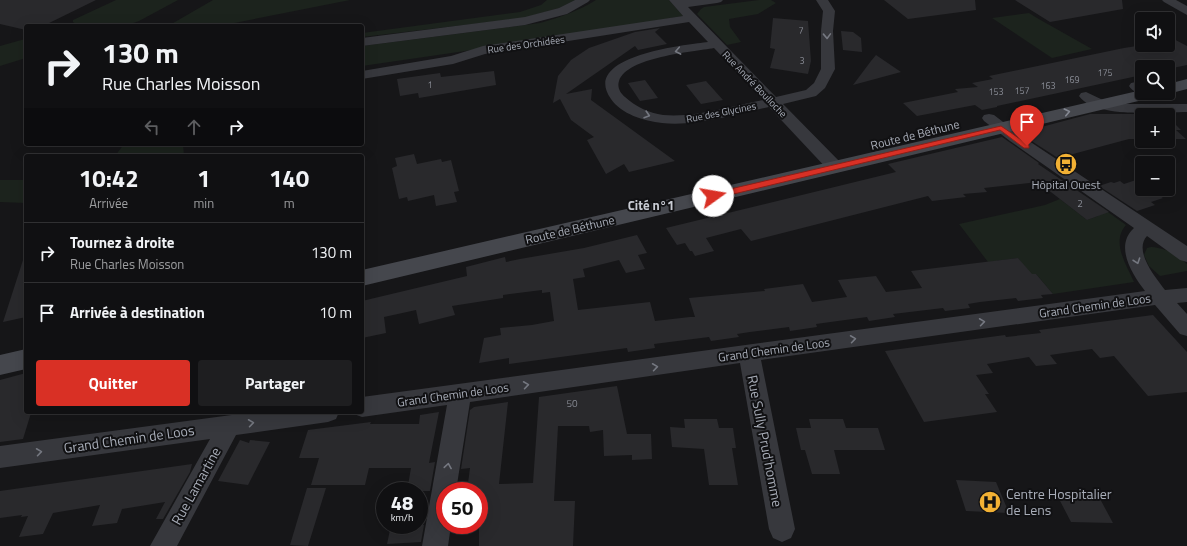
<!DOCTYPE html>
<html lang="fr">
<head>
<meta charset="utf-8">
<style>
  body { margin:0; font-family:"Titillium Web",sans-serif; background:#1e1e20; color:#f1f3f6; height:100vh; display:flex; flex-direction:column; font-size:15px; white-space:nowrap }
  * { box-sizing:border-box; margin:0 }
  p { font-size:13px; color:#9c9d9f }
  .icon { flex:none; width:22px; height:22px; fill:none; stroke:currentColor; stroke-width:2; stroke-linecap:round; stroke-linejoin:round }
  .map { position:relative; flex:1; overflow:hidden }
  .side { position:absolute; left:24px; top:154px; width:340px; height:260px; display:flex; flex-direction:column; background:#101012; border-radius:4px; box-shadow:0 4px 16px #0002,0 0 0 1px #303032 }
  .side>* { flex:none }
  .banner { position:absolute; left:24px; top:24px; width:340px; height:122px; border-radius:4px; box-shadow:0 4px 16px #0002,0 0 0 1px #303032; background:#101012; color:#f1f3f6; overflow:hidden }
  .fabs { position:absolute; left:1135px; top:12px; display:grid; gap:8px }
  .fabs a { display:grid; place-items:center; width:40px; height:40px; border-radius:4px; background:#101012; box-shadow:0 4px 16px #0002,0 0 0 1px #303032; font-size:20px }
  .speed { position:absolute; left:376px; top:482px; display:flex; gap:8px; font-size:20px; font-weight:700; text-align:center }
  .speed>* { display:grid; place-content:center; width:52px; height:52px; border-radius:50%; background:#101012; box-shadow:0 4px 16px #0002,0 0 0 1px #303032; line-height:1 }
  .speed small { font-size:10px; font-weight:400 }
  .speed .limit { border:6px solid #d22; background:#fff; color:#111 }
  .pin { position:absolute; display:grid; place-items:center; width:34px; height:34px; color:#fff; margin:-41px -17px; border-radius:50% 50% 50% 0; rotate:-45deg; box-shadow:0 0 4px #0007 }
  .pin .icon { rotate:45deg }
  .me { position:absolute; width:44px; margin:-22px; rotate:77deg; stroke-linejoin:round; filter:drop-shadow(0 0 3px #0008) }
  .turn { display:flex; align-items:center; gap:14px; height:84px; padding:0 12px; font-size:18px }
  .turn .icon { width:52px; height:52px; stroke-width:2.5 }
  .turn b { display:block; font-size:28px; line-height:34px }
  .lanes { display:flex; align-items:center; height:38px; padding:0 12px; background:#0003; justify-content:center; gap:20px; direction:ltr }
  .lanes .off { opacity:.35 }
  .eta { display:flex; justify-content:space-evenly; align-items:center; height:68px; text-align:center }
  .eta b { font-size:24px; font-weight:700; line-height:28px }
  .cta { display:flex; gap:8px; margin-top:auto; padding:8px 12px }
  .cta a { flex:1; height:46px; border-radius:4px; background:#d93025; color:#fff; font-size:16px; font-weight:700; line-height:46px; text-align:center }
  .cta a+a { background:#1e1e20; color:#f1f3f6 }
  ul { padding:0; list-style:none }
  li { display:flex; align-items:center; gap:12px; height:60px; padding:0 12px; border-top:1px solid #303032 }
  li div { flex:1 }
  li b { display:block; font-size:15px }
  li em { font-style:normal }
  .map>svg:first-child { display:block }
</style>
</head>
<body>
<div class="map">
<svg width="1187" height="546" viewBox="0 0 1187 546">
  <rect width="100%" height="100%" fill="#161618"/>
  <path fill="#1c231d" d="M116 0H178L139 21 125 26H78L73 22V20Z
    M213 0H350L219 26H168Z
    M547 0H575L559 8 524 18 362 37V33L520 12 541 5Z
    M596 0H669L683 16 541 40 362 66V46L540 23C561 17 578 11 596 0Z
    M759 0H771L776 3 758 14 729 19 730 27 741 42 727 45 697 14 701 9 704 7Z
    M1029 13 1037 18 1092 49 1052 58 992 18Z
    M25 39 26 40V58L0 66V46Z
    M124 144H183L184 156H115Z
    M0 180H26V203L0 202Z
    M1060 199 1087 220 1098 216 1101 207 1126 225C1111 242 1126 264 1134 282L1053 294 1036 274 1031 275 1018 258 988 262 959 224 1045 205Z
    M1151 247C1165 248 1177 254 1187 264V271L1160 276 1149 266 1144 255 1147 248Z"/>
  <path fill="#29292c" d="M0 0H96L43 26H26V30L0 24Z
    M884 0H975L976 10 908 19Z
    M1015 0H1122L1123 9 1050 22Z
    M773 18 808 21 811 61 808 74 770 68 775 49 770 48Z
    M660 28 655 32 667 44 638 50 635 46 566 94 592 89 591 100 675 161 629 172 624 164 606 174 587 140 594 137 571 120 560 99 553 103 558 76 571 60 589 48 635 32Z
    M841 31 853 32 861 38 862 52 843 50Z
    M1168 36 1187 46V65L1168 69V67H1142V75L997 106V107L982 110 975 105 917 116 903 103 958 92 955 89 978 87 972 83 993 79 989 76 1124 48 1143 45H1168Z
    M876 55 901 72 853 85 871 61Z
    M494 71 496 85 419 98 418 93 400 96 397 79 440 73 441 77Z
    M645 80 658 98 640 101 628 83Z
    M706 81 723 100 701 104 686 85Z
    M1090 114H1165L1166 115H1142V139H1129L1058 158 1019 133Z
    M1168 117 1181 130H1176L1186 139H1168Z
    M1002 137 1039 163 1038 164 1109 212 1087 220 1038 182 984 188 987 192 963 194 966 197 932 201 928 196 751 241 741 229 706 238 714 251 695 256 692 251H690L685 243 677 245 666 228 896 172 888 164Z
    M414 154 417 164 441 159 442 162 451 160 459 191 454 192 457 202 436 206 434 195 408 201 407 197 399 199 392 168 397 166 395 158Z
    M1136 180 1142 184V189H1150L1163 198 1151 202 1155 205 1137 211 1099 186 1111 182 1114 183 1120 181 1124 184Z
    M637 235 647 253 638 255 645 269 626 273 619 260 583 269 585 277 573 279 578 310 650 302 655 321 690 317H695L689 298 765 291 764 289 803 284 812 302 847 297 838 280 876 276 886 292 922 288 911 271 1018 258 1032 274H1036L1053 294 1041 295 1043 298 1018 301 1016 298 980 302 968 304 970 308 945 311 943 308 893 314 895 317 869 321 867 317 816 324 817 327 790 331 789 327 750 332 737 334 739 337 711 341 709 337 654 344 655 348 628 352 627 348 509 364V358L479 363 484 338 501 335 500 328 532 325 554 321 550 292 542 293V290L503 295V298L452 306 455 315 419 324 416 310 384 317 386 333 362 338V301L467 276 466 267 505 257 506 262 520 259 584 248Z
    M23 260H26V317L3 322Z
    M1153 315 1187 352V392L1148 396 1114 356 1100 358 1092 349 1050 355 1057 364 1036 366 1029 357 987 364 993 373 976 375 989 394H985L997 412 924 422 885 351 1005 335 1006 337 1041 333 1039 330Z
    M26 373V414L31 413 23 439 0 442V380Z
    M617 386 627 434H651L652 459 632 460V455L604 456 603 430 590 432 589 426H558L554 501H575L573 546H479V491H467L470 468 461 469 470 410 474 407 508 402 499 484 533 483 539 397Z
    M439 412 429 463 435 462 430 491H421L419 498V491H407L411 468H369L365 485H311L319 458H299L308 430 371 422 370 424H419L420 415Z
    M684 419H717L719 428H733L736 448H732L738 485H709L704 449 672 447 670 427 685 428Z
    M809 419H843L846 428H878L885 450H834L840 474H812L805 450H801L796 428H811Z
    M240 440 249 443 250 440 270 442 248 485 218 481Z
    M192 464 190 472 163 519H156L165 502 122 509 117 523 92 526 100 505 53 513 43 534 19 537 28 516 21 517 22 515 0 518V491Z
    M956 480 996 482 1009 513 966 511Z
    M307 488H326L308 546 290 545Z
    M1058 497H1099L1113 523 1071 522Z
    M391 525H424L421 542 387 544Z"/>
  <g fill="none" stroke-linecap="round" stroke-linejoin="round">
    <path fill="#37383d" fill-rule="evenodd" d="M575 0H590L588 2 567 14 525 25 362 46V38L525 17 559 8Z
      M669 0H723L721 2 717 3 688 7 776 97 806 90 814 83 821 69V31L823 11 816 0H828L835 11 833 31 835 69 825 88 816 96 783 104 841 163 843 167 841 171 835 172 829 171 769 107C737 114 694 127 662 123 644 121 621 114 611 99 580 56 684 45 708 42L689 22 485 54 453 64 362 79V71L451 56 483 46 683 16ZM714 48 763 100C731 106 696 118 663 115 649 113 636 107 625 97 620 93 617 87 619 81 627 57 692 52 714 48Z
      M1162 0H1176L1187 6V15L1164 2Z
      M1136 82 1142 84V93H1147C1140 95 1133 92 1129 86L1131 83Z
      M1086 92 1105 101 1117 104H1187V112C1161 112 1095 119 1079 96L1081 93Z
      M989 114 994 115 1020 135 1187 246V262L1180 260 1147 236C1133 251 1156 278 1165 290L1187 288V302L1177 303 1187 314V336L1180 334 1155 305 761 360 795 529 791 538 782 542 773 538 769 529 740 363 470 402 456 491H445V525H451L448 546H422L447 405 362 417 354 414 353 412H362V397L1145 291C1132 274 1114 246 1134 228L1010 141 984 121 982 118 984 115Z
      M254 412H339L336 419 328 422 236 435 177 546H150L210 439 0 468V446Z"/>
    <path fill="#45474d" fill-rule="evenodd" d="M1187 79V89L1168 94 1164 93H1168V84Z
      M1142 90V93H1159L1157 96 1151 98 362 286V270Z
      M26 349V369L0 375V355Z"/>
  </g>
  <defs><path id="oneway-chevron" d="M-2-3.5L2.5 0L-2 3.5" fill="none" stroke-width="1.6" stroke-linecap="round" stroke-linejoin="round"/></defs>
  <g stroke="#757881">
    <use href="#oneway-chevron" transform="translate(827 36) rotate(88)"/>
    <use href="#oneway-chevron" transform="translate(678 51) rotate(169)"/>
    <use href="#oneway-chevron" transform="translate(647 115) rotate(17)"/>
    <use href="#oneway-chevron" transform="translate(1137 261) rotate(71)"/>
    <use href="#oneway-chevron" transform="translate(982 322) rotate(-8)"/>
    <use href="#oneway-chevron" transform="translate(853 339) rotate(-8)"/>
    <use href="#oneway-chevron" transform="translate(655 367) rotate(-8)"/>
    <use href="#oneway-chevron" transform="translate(526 385) rotate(-8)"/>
    <use href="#oneway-chevron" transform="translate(251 423) rotate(-8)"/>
    <use href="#oneway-chevron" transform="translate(39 452) rotate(-8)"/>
    <use href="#oneway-chevron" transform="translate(448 466) rotate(-81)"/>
  </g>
  <use stroke="#858993" href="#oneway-chevron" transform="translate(1067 112) rotate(-13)"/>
  <path fill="#d93025" stroke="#8d1f18" d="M1001 126 1029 145V148H1024L1000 130 713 199 709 196 713 193Z"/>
  <defs>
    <g id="bus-disc" transform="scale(1.15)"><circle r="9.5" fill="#f2b134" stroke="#111113"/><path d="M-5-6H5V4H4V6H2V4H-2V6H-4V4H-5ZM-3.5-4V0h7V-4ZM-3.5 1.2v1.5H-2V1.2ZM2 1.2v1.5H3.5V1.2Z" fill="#111"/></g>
    <g id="hospital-disc" transform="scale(1.15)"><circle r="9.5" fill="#f2b134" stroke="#111113"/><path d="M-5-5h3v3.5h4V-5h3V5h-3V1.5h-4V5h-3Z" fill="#111"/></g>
  </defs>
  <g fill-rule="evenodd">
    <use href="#bus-disc" x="1066" y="164"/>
    <use href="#hospital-disc" x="990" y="502"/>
  </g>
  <g text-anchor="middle" stroke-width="4" stroke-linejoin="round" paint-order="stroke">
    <g font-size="9" fill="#888b94">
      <text x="801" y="34">7</text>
      <text x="802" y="64">3</text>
      <text x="1105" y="76">175</text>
      <text x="1072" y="83">169</text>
      <text x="430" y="88">1</text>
      <text x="1048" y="89">163</text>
      <text x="1022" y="94">157</text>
      <text x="996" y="95">153</text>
    </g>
    <g font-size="10" fill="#a8adb8" stroke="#111113">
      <text transform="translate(526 44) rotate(-8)" y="4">Rue des Orchidées</text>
      <text transform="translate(755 84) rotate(46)" y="4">Rue André Boulloche</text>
      <text transform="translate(721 112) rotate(-11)" y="4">Rue des Glycines</text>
    </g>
    <g font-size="10" fill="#888b94">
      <text x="1080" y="207">2</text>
      <text x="572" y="407">50</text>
    </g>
    <g font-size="12" fill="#a8adb8" stroke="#111113">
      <text transform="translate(915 135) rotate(-14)" y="4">Route de Béthune</text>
      <text transform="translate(570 230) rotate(-13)" y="4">Route de Béthune</text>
      <text transform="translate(1095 306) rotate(-8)" y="4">Grand Chemin de Loos</text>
      <text transform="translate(774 350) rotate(-8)" y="4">Grand Chemin de Loos</text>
      <text transform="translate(453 395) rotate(-8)" y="4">Grand Chemin de Loos</text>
    </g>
    <g font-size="12" fill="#a8adb8" stroke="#111113">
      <text x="1066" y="189">Hôpital Ouest</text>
    </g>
    <g font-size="13" font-weight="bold" fill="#c9ccd4" stroke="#111113">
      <text x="651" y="210">Cité n°1</text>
    </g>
    <g font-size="14" fill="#a8adb8" stroke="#111113">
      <text transform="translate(129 439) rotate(-8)" y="5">Grand Chemin de Loos</text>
      <text transform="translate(765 441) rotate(79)" y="5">Rue Sully Prud'homme</text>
      <text transform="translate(196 486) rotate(-61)" y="5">Rue Lamartine</text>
    </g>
    <g font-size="14" fill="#a8adb8" stroke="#111113" text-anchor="start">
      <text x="1006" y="499">Centre Hospitalier<tspan x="1006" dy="16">de Lens</tspan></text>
    </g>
  </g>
</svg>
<div class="fabs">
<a><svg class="icon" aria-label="sound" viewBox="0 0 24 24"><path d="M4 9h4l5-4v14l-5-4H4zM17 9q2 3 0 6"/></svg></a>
<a><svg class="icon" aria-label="search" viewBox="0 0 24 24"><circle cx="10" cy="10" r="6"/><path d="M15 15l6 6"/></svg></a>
<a>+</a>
<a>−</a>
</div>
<div class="speed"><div>48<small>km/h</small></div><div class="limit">50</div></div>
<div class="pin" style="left:1027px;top:146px;background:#d93025"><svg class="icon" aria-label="arrive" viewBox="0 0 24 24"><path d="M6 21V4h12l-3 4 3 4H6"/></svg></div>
<svg class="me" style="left:713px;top:196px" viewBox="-20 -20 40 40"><circle r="19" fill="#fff"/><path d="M0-13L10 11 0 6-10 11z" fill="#d93025"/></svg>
<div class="banner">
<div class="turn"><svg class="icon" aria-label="right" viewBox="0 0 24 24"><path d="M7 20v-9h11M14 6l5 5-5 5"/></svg><div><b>130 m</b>Rue Charles Moisson</div></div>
<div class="lanes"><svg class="icon off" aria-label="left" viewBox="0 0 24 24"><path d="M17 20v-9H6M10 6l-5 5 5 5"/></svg><svg class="icon off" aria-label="ahead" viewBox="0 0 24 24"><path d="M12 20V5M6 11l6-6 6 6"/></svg><svg class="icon" aria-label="right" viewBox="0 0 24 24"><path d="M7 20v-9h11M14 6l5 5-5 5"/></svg></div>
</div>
<section class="side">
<div class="eta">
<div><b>10:42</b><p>Arrivée</p></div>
<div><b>1</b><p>min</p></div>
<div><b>140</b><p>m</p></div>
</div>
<ul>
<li><svg class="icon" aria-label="right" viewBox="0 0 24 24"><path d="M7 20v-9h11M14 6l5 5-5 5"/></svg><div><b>Tournez à droite</b><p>Rue Charles Moisson</p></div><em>130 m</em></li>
<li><svg class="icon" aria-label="arrive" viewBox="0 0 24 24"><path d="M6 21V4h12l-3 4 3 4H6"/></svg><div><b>Arrivée à destination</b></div><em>10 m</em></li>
</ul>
<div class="cta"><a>Quitter</a><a>Partager</a></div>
</section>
</div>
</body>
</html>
